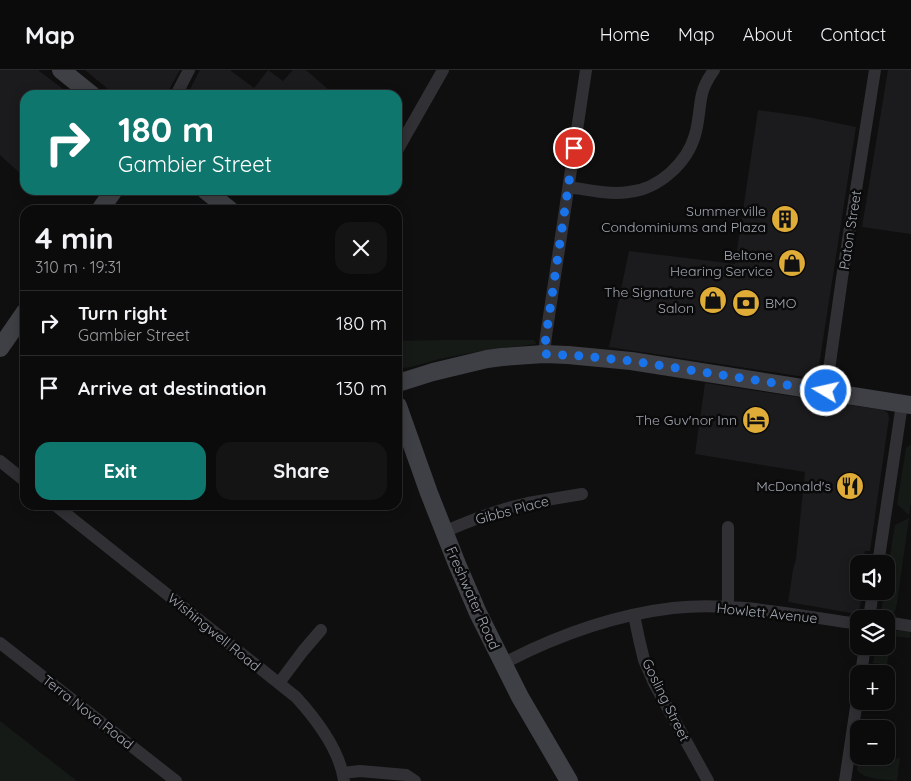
<!DOCTYPE html>
<html lang="en">
<head>
<meta charset="utf-8">
<style>
  body { margin:0; font-family:Quicksand,sans-serif; background:#141415; color:#f1f3f6; height:100vh; display:flex; flex-direction:column; font-size:19px; white-space:nowrap }
  * { box-sizing:border-box; margin:0 }
  p { font-size:16px; color:#9a9b9d }
  .icon { flex:none; width:28px; height:28px; fill:none; stroke:currentColor; stroke-width:2; stroke-linecap:round; stroke-linejoin:round }
  .map { position:relative; flex:1; overflow:hidden }
  .drawer { position:absolute; left:20px; top:135px; width:382px; height:305px; display:flex; flex-direction:column; background:#0b0b0c; border-radius:15px; box-shadow:0 2px 12px #0003,0 0 0 1px #2b2b2d }
  .drawer>* { flex:none }
  .banner { position:absolute; left:20px; top:20px; width:382px; height:105px; border-radius:15px; box-shadow:0 2px 12px #0003,0 0 0 1px #2b2b2d; background:#0f766e; color:#fff; overflow:hidden }
  .controls { position:absolute; left:850px; top:485px; display:grid; gap:10px }
  .controls a { display:grid; place-items:center; width:45px; height:45px; border-radius:10px; background:#0b0b0c; box-shadow:0 2px 12px #0003,0 0 0 1px #2b2b2d; font-size:25px }
  .pin { position:absolute; display:grid; place-items:center; width:42px; height:42px; color:#fff; margin:-21px; border:2px solid #fff; border-radius:50%; box-shadow:0 1px 5px #0007 }
  .me { position:absolute; width:55px; margin:-28px; rotate:279deg; stroke-linejoin:round; filter:drop-shadow(0 0 4px #0008) }
  .turn { display:flex; align-items:center; gap:18px; height:105px; padding:0 15px; font-size:22px }
  .turn .icon { width:65px; height:65px; stroke-width:2.5 }
  .turn b { display:block; font-size:35px; line-height:42px }
  .round { display:grid; place-items:center; flex:none; width:52px; height:52px; border-radius:15px; background:#141415 }
  .summary { display:flex; align-items:center; justify-content:space-between; height:85px; padding:0 15px }
  h1 { font-size:30px; font-weight:700; line-height:38px }
  .action { display:flex; gap:10px; margin-top:auto; padding:10px 15px }
  .action a { flex:1; height:58px; border-radius:15px; background:#0f766e; color:#fff; font-size:20px; font-weight:700; line-height:58px; text-align:center }
  .action a+a { background:#141415; color:#f1f3f6 }
  ul { padding:0; list-style:none }
  li { display:flex; align-items:center; gap:15px; height:65px; padding:0 15px; border-top:1px solid #2b2b2d }
  li div { flex:1 }
  li b { display:block; font-size:19px }
  li em { font-style:normal }
  header { display:flex; align-items:center; gap:30px; box-sizing:border-box; height:70px; padding:0 25px; background:#0b0b0c; border-bottom:1px solid #2b2b2d }
  header strong { font-size:24px }
  nav { display:flex; gap:28px; margin-inline-start:auto; font-size:18px }
  .map>svg:first-child { display:block }
</style>
</head>
<body>
<header>
<strong>Map</strong>
<nav><a>Home</a><a>Map</a><a>About</a><a>Contact</a></nav>
</header>
<div class="map">
<svg width="911" height="711" viewBox="0 0 911 711">
  <rect width="100%" height="100%" fill="#0f0f10"/>
  <path fill="#1b1b1d" d="M0 0H38L71 25H25V108L0 85Z
    M85 0H180L166 25H115Z
    M200 0H230L254 18 268 0 283 11 293 0H306L330 21 327 25H187Z
    M888 0H911V164L862 157Z
    M758 40 808 47 856 57 820 289 817 305 812 308 805 307 609 277 629 181 735 194Z
    M705 313 883 340 888 343 889 348 870 481H865L864 486 868 487 867 494H859V521H863L859 541 855 543H851L788 532 793 500 796 489 805 402 695 384Z"/>
  <path fill="#161a17" d="M443 270H533L535 271 536 274 481 281 439 289 411 297 404 298 398 297V271Z
    M911 374V431L909 445 897 434 906 378Z
    M909 448 896 539 892 545 886 547 882 545 881 542 884 521H886V510L895 455Z
    M886 559 910 562V568L891 566 887 595 873 593 876 576H886Z
    M0 651 77 711H0Z
    M859 686H877L896 689 900 688 897 711C886 709 864 710 857 700Z"/>
  <g fill="none" stroke-linecap="round" stroke-linejoin="round">
    <path stroke="#313135" stroke-width="12" d="M176 25 189 0
      M398 79 443 0
      M569 117C588 120 609 125 629 122 659 119 687 93 695 65 699 52 699 37 702 24 704 15 709 7 714 0
      M544 284 546 266 586 0
      M826 321 842 208 875 0
      M0 391 25 411
      M55 435 296 627C316 649 340 680 344 711
      M444 462C471 450 500 439 528 433 546 430 564 427 582 424
      M878 494 902 334
      M728 537V457
      M634 545 639 569 644 590 654 613 708 711
      M869 549 873 521
      M886 552 911 556
      M0 573 176 711
      M504 593C556 566 614 545 673 538 733 531 799 546 859 554
      M861 604 865 576
      M279 613 303 581 321 560
      M343 703 360 701 406 705 415 711
      M845 711 859 617"/>
    <path stroke="#3f4045" stroke-width="18" d="M61 0 92 25
      M205 120 230 140
      M100 140 114 120
      M0 278 25 242
      M398 313 433 302 487 289 502 287 544 284 568 285 631 291 911 335
      M398 336 429 423 457 494 478 543 520 627 569 711"/>
  </g>
  <g fill="none" stroke-linecap="round" stroke-linejoin="round">
    <path stroke="#1a73e8" stroke-width="9" stroke-dasharray="0 16.2" d="M574 78 546 266 544 284 583 286 631 291 826 321"/>
  </g>
  <defs>
    <g id="building-disc" transform="scale(1.4375)"><circle r="9.5" fill="#e0ac38" stroke="#0a0a0b"/><path d="M-4-6H4V6H1V3H-1V6H-4ZM-2.5-4.3h1.7v1.8h-1.7ZM.8-4.3h1.7v1.8H.8ZM-2.5-1h1.7V.8h-1.7ZM.8-1h1.7V.8H.8Z" fill="#111"/></g>
    <g id="shop-disc" transform="scale(1.4375)"><circle r="9.5" fill="#e0ac38" stroke="#0a0a0b"/><path d="M-5-2.5h2.3a2.7 3.5 0 0 1 5.4 0H5L5.5 6h-11ZM-1.5-2.5h3a1.5 2.3 0 0 0-3 0Z" fill="#111"/></g>
    <g id="bank-disc" transform="scale(1.4375)"><circle r="9.5" fill="#e0ac38" stroke="#0a0a0b"/><path d="M-6-4H6V4H-6ZM0-2.3a2.3 2.3 0 1 0 0 4.6a2.3 2.3 0 1 0 0-4.6Z" fill="#111"/></g>
    <g id="hotel-disc" transform="scale(1.4375)"><circle r="9.5" fill="#e0ac38" stroke="#0a0a0b"/><path d="M-6-4.5h1.5V1H6V5H4.5V3h-9V5H-6ZM-4 0a1.8 1.8 0 1 1 3.6 0ZM.5 0V-2.5h3Q6-2.5 6 0Z" fill="#111"/></g>
    <g id="restaurant-disc" transform="scale(1.4375)"><circle r="9.5" fill="#e0ac38" stroke="#0a0a0b"/><path d="M-5-6h1v4h1v-4h1v4h1v-4h1v5L-1.5 .5V6h-2V.5L-5-1ZM5-6V6H3V1.5H1.5Q1.5-4 5-6Z" fill="#111"/></g>
  </defs>
  <g fill-rule="evenodd">
    <use href="#building-disc" x="785" y="149"/>
    <use href="#shop-disc" x="792" y="193"/>
    <use href="#shop-disc" x="713" y="230"/>
    <use href="#bank-disc" x="746" y="233"/>
    <use href="#hotel-disc" x="756" y="350"/>
    <use href="#restaurant-disc" x="850" y="416"/>
  </g>
  <g text-anchor="middle" stroke-width="5" stroke-linejoin="round" paint-order="stroke">
    <g font-size="14" fill="#a1a6b0" stroke="#0a0a0b" text-anchor="end">
      <text x="766" y="146">Summerville<tspan x="766" dy="16">Condominiums and Plaza</tspan></text>
      <text x="773" y="190">Beltone<tspan x="773" dy="16">Hearing Service</tspan></text>
      <text x="694" y="227">The Signature<tspan x="694" dy="16">Salon</tspan></text>
      <text x="765" y="238" text-anchor="start">BMO</text>
      <text x="737" y="355">The Guv'nor Inn</text>
      <text x="831" y="421">McDonald's</text>
    </g>
    <g font-size="14" fill="#a1a6b0" stroke="#0a0a0b">
      <text transform="translate(850 160) rotate(-81)" y="5">Paton Street</text>
      <text transform="translate(512 440) rotate(-15)" y="5">Gibbs Place</text>
      <text transform="translate(473 528) rotate(66)" y="5">Freshwater Road</text>
      <text transform="translate(767 543) rotate(6)" y="5">Howlett Avenue</text>
      <text transform="translate(214 562) rotate(39)" y="5">Wishingwell Road</text>
      <text transform="translate(666 630) rotate(64)" y="5">Gosling Street</text>
      <text transform="translate(88 642) rotate(38)" y="5">Terra Nova Road</text>
    </g>
  </g>
</svg>
<div class="controls">
<a><svg class="icon" aria-label="sound" viewBox="0 0 24 24"><path d="M4 9h4l5-4v14l-5-4H4zM17 9q2 3 0 6"/></svg></a>
<a><svg class="icon" aria-label="layers" viewBox="0 0 24 24"><path d="M12 4l9 5-9 5-9-5zM3 14l9 5 9-5"/></svg></a>
<a>+</a>
<a>−</a>
</div>
<div class="pin" style="left:574px;top:78px;background:#d93025"><svg class="icon" aria-label="arrive" viewBox="0 0 24 24"><path d="M6 21V4h12l-3 4 3 4H6"/></svg></div>
<svg class="me" style="left:826px;top:321px" viewBox="-20 -20 40 40"><circle r="17" fill="#1a73e8" stroke="#fff" stroke-width="3"/><path d="M0-11L8 9 0 5-8 9z" fill="#fff"/></svg>
<div class="banner">
<div class="turn"><svg class="icon" aria-label="right" viewBox="0 0 24 24"><path d="M7 20v-9h11M14 6l5 5-5 5"/></svg><div><b>180 m</b>Gambier Street</div></div>
</div>
<section class="drawer">
<div class="summary"><div><h1>4 min</h1><p>310 m · 19:31</p></div><a class="round"><svg class="icon" aria-label="close" viewBox="0 0 24 24"><path d="M6 6l12 12M18 6L6 18"/></svg></a></div>
<ul>
<li><svg class="icon" aria-label="right" viewBox="0 0 24 24"><path d="M7 20v-9h11M14 6l5 5-5 5"/></svg><div><b>Turn right</b><p>Gambier Street</p></div><em>180 m</em></li>
<li><svg class="icon" aria-label="arrive" viewBox="0 0 24 24"><path d="M6 21V4h12l-3 4 3 4H6"/></svg><div><b>Arrive at destination</b></div><em>130 m</em></li>
</ul>
<div class="action"><a>Exit</a><a>Share</a></div>
</section>
</div>
</body>
</html>
